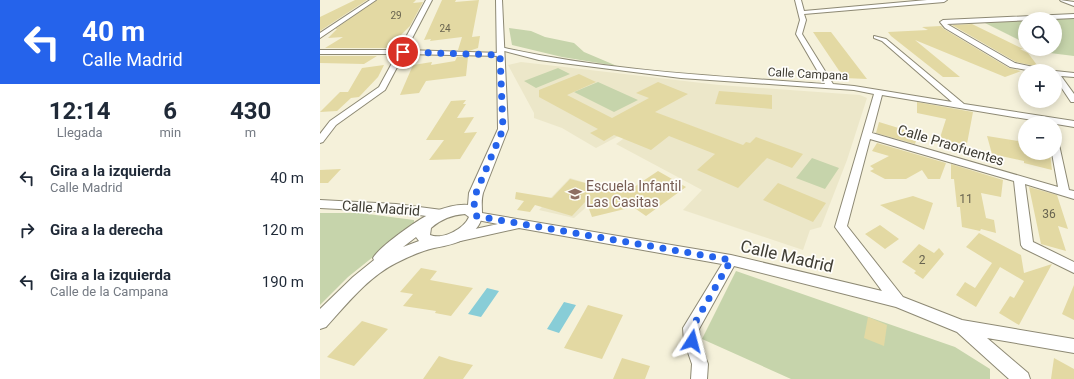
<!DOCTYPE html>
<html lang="es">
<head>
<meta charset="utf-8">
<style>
  body { margin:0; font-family:Roboto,sans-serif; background:#f6f6f7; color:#1f2937; height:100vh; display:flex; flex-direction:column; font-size:15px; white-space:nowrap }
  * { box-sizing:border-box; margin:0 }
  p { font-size:13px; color:#747a83 }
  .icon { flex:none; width:22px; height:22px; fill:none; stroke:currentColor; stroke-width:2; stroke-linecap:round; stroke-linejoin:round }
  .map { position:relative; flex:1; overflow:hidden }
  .panel { display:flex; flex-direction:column; background:#fff; width:320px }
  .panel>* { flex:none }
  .top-card { background:#2563eb; color:#fff; overflow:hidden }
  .fabs { position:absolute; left:698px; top:12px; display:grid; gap:8px }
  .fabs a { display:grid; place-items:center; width:44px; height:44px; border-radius:50%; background:#fff; box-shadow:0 2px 10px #0003; font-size:20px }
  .pin { position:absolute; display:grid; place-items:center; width:34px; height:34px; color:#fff; margin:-17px; border:2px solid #fff; border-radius:50%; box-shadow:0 1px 4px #0007 }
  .me { position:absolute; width:44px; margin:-22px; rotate:9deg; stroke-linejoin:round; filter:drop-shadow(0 0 3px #0008) }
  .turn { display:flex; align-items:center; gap:14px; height:84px; padding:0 16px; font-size:18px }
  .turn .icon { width:52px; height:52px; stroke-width:2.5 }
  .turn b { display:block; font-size:28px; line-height:34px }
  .eta { display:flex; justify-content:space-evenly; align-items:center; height:68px; text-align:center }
  .eta b { font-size:24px; font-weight:700; line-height:28px }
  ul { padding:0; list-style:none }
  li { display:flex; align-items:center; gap:12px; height:52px; padding:0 16px }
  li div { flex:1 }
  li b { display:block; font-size:15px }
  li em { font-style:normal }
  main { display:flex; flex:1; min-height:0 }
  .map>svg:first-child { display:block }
</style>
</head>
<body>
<main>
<section class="panel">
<div class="top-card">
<div class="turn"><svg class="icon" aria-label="left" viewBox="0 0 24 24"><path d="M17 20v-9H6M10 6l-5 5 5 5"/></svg><div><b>40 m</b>Calle Madrid</div></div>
</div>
<div class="eta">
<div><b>12:14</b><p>Llegada</p></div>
<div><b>6</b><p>min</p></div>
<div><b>430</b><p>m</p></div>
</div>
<ul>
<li><svg class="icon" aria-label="left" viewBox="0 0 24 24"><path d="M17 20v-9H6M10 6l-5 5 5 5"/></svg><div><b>Gira a la izquierda</b><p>Calle Madrid</p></div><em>40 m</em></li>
<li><svg class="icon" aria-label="right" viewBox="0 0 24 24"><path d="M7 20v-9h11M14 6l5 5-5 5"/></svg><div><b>Gira a la derecha</b></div><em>120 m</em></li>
<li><svg class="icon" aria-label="left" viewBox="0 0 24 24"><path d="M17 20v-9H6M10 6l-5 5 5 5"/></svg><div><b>Gira a la izquierda</b><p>Calle de la Campana</p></div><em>190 m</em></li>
</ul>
</section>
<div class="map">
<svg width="754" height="379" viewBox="0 0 754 379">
  <rect width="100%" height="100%" fill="#f5f1da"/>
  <path fill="#ece7c9" d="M201 62 399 85 540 95 547 98 527 160 501 227 490 230 483 250 363 210 382 190 296 144 334 117 276 148 242 128 214 118V113L188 65Z
    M250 178 279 187 272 202 254 218 219 210Z"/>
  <path fill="#c6d4ab" d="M754 18V56L722 52 717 49H735L734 19Z
    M705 20V43L663 22Z
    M189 28 211 31 225 37 254 43 264 52 297 66 242 57 192 45Z
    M238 68 250 74 216 88 204 81Z
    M278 82 318 100 294 112 254 92Z
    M492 158 519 168 505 189 476 178Z
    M0 213H40L94 220V224L28 277 0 305Z
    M416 271 635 347 670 369V379H471L382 339Z"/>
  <path fill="#88cdd7" d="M167 288 179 291 161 317 148 314Z
    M244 302 256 305 239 333 227 329Z"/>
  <path fill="#e3d9a3" d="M35 0H47L0 31V17Z
    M57 0H96L93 3 103 2 90 26 68 48H5L23 37 8 38 17 29H15Z
    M122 0H136L135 2 159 0 152 37 160 36 158 48 149 51 138 50 142 37 110 41 111 39 104 40Z
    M652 24 703 49H700L708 53 717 65 715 66 696 62 632 25Z
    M621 26 624 29 689 68 701 71 685 77 595 40 640 77H623L571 36 568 32 608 30 602 27Z
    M493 32H511L547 79 524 78Z
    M0 56H57L44 64 0 63Z
    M137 57H148L146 76 106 81 99 93 80 95 93 65 112 62 111 65 135 61Z
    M64 65 58 77 39 97 31 98 17 111 0 112 20 92H28L42 68Z
    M259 74 276 82 247 95 292 118 329 98 316 93 338 82 368 94 335 112 423 145 426 142 430 143 436 137 483 154 472 168 447 158 418 188 377 170 395 154 349 136 331 150 294 135 284 141 270 133 278 129 219 97V90Z
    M399 91 452 95V109L395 104Z
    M146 100 143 104H146L137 118 154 117 144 133 157 132 140 159 109 160 124 140H106L131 101Z
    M597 102 653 112 646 149 618 144 626 119 597 113Z
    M559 122 598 134 595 144 556 133Z
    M667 136 705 142V153H730L732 170 704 163V161L672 154Z
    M557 143 626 163 620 179H608L602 170 586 179H565L550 171 554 169 550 166 569 156 552 151Z
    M631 164 683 180 681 197 661 193 666 218 674 220 676 233 661 229 660 231 642 227 640 207H637L634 179H631Z
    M21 169 8 183H0V170Z
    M338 171 366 187 326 216 313 207 272 217 266 201 252 216 215 205 210 212 197 210 204 201 195 199 196 192 232 198 250 179 284 188 311 189Z
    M458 183 506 203 493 222 443 200Z
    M709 187 737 195 748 229 738 226 746 251 721 244Z
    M593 196 613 203 604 230 560 205Z
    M560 225 579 239 565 249 545 234Z
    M659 233 701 255 704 273 732 264 699 325 679 313 690 296 694 298 704 281 680 267 656 307 636 295 645 282 655 288 672 263 646 247Z
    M599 244 614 253 619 248 624 254 603 279 594 273 596 271 582 262Z
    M101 268 117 271 110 280 153 288 131 316 115 313 116 311 83 306 93 294 80 292Z
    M754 285V320L742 314Z
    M268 305 303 315 282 359 244 348Z
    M548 317 567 325 564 346 544 338Z
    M42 321 68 329 34 366 7 357Z
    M119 356 131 360 153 365 143 379H103Z
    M302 358 330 366 325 379H293Z
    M734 358 754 369V379H731Z"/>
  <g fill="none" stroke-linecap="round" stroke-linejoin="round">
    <g stroke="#8d8974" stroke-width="2">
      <path id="minor" d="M50 0H56L0 38V33Z
        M106 0H112L86 50 180 53 183 55 182 56 84 54 65 90 16 125 3 142 0 143V134L10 121 59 87 77 54H0V50H79Z
        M475 0H481L484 11 607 0H627L624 2 484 14 486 20 482 34 513 84 534 86 632 102 562 41 554 38V36L566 39 644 104 754 121V127L562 95 552 133 738 187 732 153H735V139L738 140 749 190 754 191V199L705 184 713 242 754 262V273L703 248 701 245 694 181 550 139 527 226 583 297 642 320 754 339V353L667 338 708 373 710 379H689L637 332 576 307 414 266 379 329 380 341 388 364 387 379H371L372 364 364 341 363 328 402 264 199 228 136 242 132 240 130 237 132 234 178 224 152 219 150 216 152 213 156 212 411 255 562 291 515 227 554 94 534 90 361 78 219 60 177 49 180 47C286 71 397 76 505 84L476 34 480 20Z
        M740 0 754 2V6L741 1Z
        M754 14V18L627 24 695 63 723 69 727 71H712L690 67 625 28 620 22 623 20Z
        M734 71H735L754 73V77L741 76 754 94V102H751L735 78Z
        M0 200 76 204 122 210 126 211 128 214 126 217 122 218 76 212 0 208Z"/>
    </g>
    <g stroke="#8d8974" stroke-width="2">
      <path id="tertiary" d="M176 0H182L188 129 163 193C159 208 167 217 155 230 144 243 129 245 114 248 101 251 88 257 76 263 48 277 27 304 6 327L0 329V309L33 277 54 260 53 258C60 246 101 217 114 212 124 208 137 204 148 205L149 193 178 129ZM145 214 149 217C144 229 123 240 110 235L111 228C121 219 132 215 145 214ZM96 237 99 241 83 247Z"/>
    </g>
    <use href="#minor" fill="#fff" fill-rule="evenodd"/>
    <use href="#tertiary" fill="#fff" fill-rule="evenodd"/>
  </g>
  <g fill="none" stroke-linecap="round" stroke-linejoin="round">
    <path stroke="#2563eb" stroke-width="7" stroke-dasharray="0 12.6" d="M83 52 180 55 183 129 156 193 154 206 156 216 411 260 372 328V341"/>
  </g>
  <defs>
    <g id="school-bare" transform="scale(1.08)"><path d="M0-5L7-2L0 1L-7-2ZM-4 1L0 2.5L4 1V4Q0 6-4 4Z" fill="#8d6e63" stroke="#fefdf9" stroke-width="2.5" paint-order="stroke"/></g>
  </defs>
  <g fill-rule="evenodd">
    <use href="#school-bare" x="255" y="194"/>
  </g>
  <g text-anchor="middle" stroke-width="3.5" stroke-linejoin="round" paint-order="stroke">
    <g font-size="10" fill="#686450">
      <text x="76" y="19">29</text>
      <text x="125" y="32">24</text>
    </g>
    <g font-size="12" fill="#3f3d34" stroke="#fefdf9">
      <text transform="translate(488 74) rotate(3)" y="4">Calle Campana</text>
    </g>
    <g font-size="12" fill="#686450">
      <text x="646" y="203">11</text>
      <text x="729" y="218">36</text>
      <text x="602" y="264">2</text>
    </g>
    <g font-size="14" fill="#3f3d34" stroke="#fefdf9">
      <text transform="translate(631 145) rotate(17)" y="5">Calle Praofuentes</text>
      <text transform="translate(61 208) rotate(4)" y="5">Calle Madrid</text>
    </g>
    <g font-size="14" fill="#785e54" stroke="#fefdf9" text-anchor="start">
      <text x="266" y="191">Escuela Infantil<tspan x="266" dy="16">Las Casitas</tspan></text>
    </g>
    <g font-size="17" fill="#3f3d34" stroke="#fefdf9">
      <text transform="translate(467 256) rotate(13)" y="6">Calle Madrid</text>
    </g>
  </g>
</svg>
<div class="fabs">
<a><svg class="icon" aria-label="search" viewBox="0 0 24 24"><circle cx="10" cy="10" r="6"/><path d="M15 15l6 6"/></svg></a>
<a>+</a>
<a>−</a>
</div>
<div class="pin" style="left:83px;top:52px;background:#d93025"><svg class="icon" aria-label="arrive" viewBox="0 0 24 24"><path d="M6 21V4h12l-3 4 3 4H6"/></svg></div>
<svg class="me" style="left:372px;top:341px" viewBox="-20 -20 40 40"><path d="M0-17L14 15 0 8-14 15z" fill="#2563eb" stroke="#fff" stroke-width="4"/></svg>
</div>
</main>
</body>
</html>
